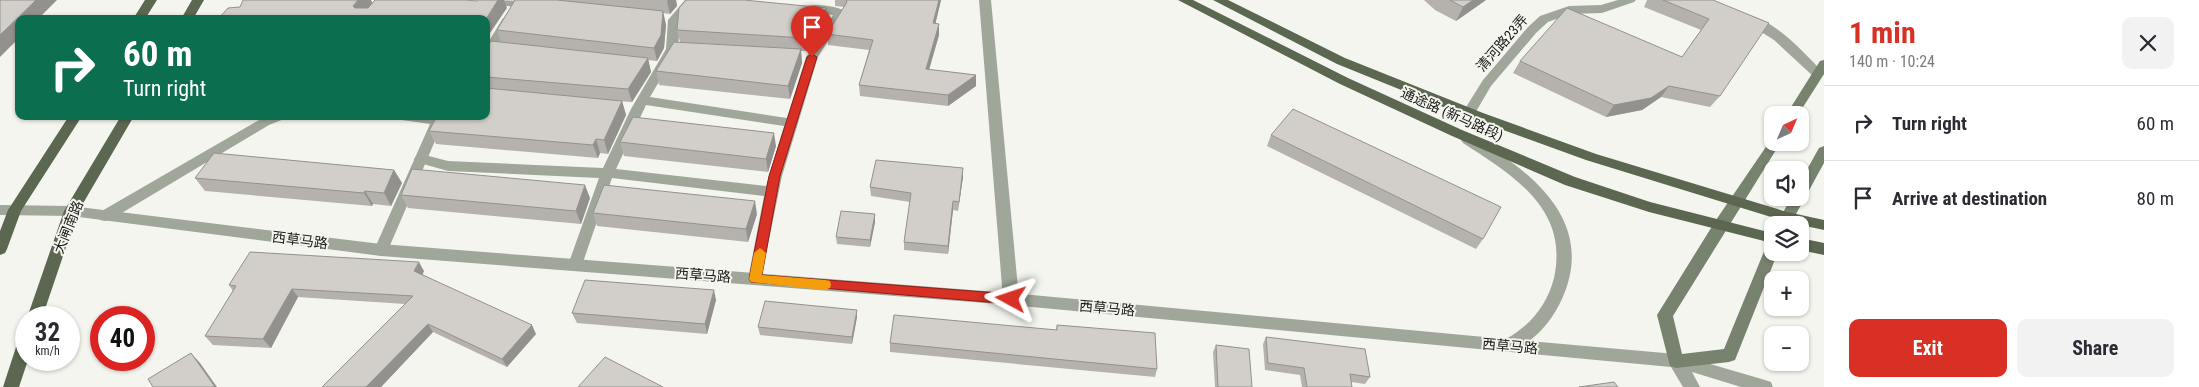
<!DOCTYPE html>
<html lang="en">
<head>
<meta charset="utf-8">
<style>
  body { margin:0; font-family:"Roboto Condensed","Noto Sans SC",sans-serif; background:#f2f2f3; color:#2b2b33; height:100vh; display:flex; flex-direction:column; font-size:19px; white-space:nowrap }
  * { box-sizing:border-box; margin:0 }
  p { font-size:16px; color:#7c7c81 }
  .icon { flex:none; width:28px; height:28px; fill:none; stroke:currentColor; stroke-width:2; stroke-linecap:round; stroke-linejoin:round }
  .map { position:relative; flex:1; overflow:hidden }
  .details { display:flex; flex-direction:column; background:#fff; width:375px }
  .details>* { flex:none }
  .banner { position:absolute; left:15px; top:15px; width:475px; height:105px; border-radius:10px; box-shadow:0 1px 4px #0004; background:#0b6e4f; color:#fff; overflow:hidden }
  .needle { width:32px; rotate:44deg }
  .buttons { position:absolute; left:1764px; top:106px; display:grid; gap:10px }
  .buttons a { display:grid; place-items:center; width:45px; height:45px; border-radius:10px; background:#fff; box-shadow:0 1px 4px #0004; font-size:25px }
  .speed { position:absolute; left:15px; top:306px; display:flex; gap:10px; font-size:25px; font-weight:700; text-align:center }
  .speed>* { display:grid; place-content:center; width:65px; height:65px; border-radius:50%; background:#fff; box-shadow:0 1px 4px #0004; line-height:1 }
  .speed small { font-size:12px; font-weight:400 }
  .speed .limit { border:8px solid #d22; background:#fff; color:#111 }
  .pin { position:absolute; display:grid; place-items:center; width:42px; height:42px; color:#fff; margin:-51px -21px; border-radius:50% 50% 50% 0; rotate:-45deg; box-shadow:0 0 5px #0007 }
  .pin .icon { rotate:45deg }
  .me { position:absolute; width:55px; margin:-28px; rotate:275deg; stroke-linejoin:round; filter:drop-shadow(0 0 4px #0008) }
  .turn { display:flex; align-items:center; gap:18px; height:105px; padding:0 25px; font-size:22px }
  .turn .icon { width:65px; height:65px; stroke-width:2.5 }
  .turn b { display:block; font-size:35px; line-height:42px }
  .round { display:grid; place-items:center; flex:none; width:52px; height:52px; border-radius:10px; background:#f2f2f3 }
  .summary { display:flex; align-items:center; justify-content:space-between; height:85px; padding:0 25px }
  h1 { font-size:30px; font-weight:700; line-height:38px; color:#d93025 }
  .primary-button { display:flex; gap:10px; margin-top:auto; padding:10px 25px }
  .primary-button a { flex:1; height:58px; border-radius:10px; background:#d93025; color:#fff; font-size:20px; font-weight:700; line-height:58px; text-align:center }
  .primary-button a+a { background:#f2f2f3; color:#2b2b33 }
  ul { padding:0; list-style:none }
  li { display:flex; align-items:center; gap:15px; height:75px; padding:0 25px; border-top:1px solid #e1e1e2 }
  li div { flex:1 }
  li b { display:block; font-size:19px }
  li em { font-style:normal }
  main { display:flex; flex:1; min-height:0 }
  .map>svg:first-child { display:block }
</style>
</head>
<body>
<main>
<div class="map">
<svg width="1824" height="387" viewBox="0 0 1824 387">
  <rect width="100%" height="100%" fill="#f5f5ef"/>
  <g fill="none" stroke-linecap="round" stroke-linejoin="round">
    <path fill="#a0a79a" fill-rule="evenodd" d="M486 0 535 1 537 4C531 10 492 6 486 0Z
      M685 0H697L680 21 678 49 650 97 787 118 806 57 833 15 809 12 803 8C809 2 840 6 846 12L818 57 782 176 760 283 755 285 750 283 748 279 764 196 612 178 582 265 580 269 575 271 570 269 568 265 599 178 448 171 416 162 414 159 416 156 421 154 448 161 603 168 631 109 666 49 668 20ZM646 105 784 126 766 186 616 169Z
      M507 17 513 21 490 60 486 61V46L503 18Z"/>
    <path fill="#a0a79a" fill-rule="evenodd" d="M979 0H991L1019 299 1016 303 1011 305 1006 303 1003 299Z
      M1618 0H1636L1634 2 1602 13 1570 14 1548 22 1536 33 1491 86 1474 115H1464L1463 112 1483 80 1528 27 1540 16 1569 6 1601 5Z
      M1751 16C1778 23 1803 52 1822 71L1824 74 1822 77H1814L1774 40 1747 23 1745 20Z
      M266 116H285L284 119 269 125 110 220 105 221 100 220 98 216 100 212Z
      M396 116H440L444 120 388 250 386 254 381 256 376 254 374 250 430 124 402 120Z"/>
    <path fill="#a0a79a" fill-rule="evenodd" d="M1468 135C1481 139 1493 150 1504 157 1554 191 1590 237 1562 299 1554 316 1544 330 1529 341L1676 354 1765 380 1771 382 1773 387H1741L1692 372 1700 387H1683L1671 367 1011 305 381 256 71 216 0 215V205L71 206 381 244 1011 293 1506 339C1531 325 1547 305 1554 278 1569 209 1514 176 1463 143L1461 140 1463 137Z"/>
    <path fill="#77826f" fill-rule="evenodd" d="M1824 60V74L1798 115H1786L1820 61Z
      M1772 138V142H1781L1673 316 1682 354 1724 349 1765 249 1767 245 1772 244V252H1778L1737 355 1735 360 1729 362 1676 368 1670 366 1657 315 1716 220Z
      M1824 146V163L1790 225H1776L1791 198H1800V182L1819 148Z"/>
    <path fill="#5b6750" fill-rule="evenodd" d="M145 0H157L145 19H133Z
      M192 0H204L193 19H181Z
      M1178 0H1193L1348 78 1462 130 1575 177 1650 202 1772 233V243L1649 212 1565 185 1452 136 1340 84Z
      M1213 0H1228L1345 58 1483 113 1596 154 1787 212 1824 220V230L1787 222 1586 160 1473 119 1337 64Z
      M69 116H82L21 211 7 249 5 253 0 255V231L8 210Z
      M121 116H134L78 212 42 318H27L64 211Z
      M1800 238 1824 243V255L1800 250Z
      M26 334 28 360 19 387H3L18 341 21 336Z"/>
  </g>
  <path fill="#b5b2ae" d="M515 0H676L677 6 670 14 663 13 666 25 664 48 657 61 648 60 651 72 632 102 617 101H622L626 115 608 154 600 153 598 158 436 144 429 131 486 116V48L501 42 497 30Z
    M835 0H941L935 24H939V35L929 70 976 75V86L948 106 860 96 859 85 869 50 828 45 827 34 844 7 835 6Z
    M1424 0H1486L1456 21 1435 10Z
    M1647 0H1713L1720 96 1710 107 1661 97 1642 110 1606 117 1513 73 1520 61 1682 57 1701 30 1644 7Z
    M826 8 827 21 813 43 809 42 806 51H801L802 63 790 99 659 85 656 71 680 42 677 30Z
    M1271 135 1483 239 1476 249 1267 146Z
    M620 142 776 146 768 172 624 156Z
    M394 170 402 183 391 206 373 204 372 206 205 191 195 178Z
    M963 177 958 211 953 210 948 254 904 250V242L910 202 871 196 870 187Z
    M401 195 590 198 581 224 408 208Z
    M593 213 757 214 748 242 597 226Z
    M875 214V222L870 247 837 244 836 237Z
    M424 271 422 274 536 334 507 367 433 332 381 387H322L405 304 298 297 271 348 213 345 205 336 233 291 229 285Z
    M716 300 707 334 577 323 572 313Z
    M857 317 852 344 760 335 758 327Z
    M1057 325 1157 369 1155 377 890 352V343L1056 330Z
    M1266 337 1370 377 1365 384 1351 382 1352 387H1302L1300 375 1265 370 1263 344Z
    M1216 345 1252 387H1215L1213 352Z"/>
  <path fill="#93918d" d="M36 0H57L38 19H19V38L0 57V35Z
    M358 0H371L373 4 360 19 353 6Z
    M498 0H504L507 8 486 39V19Z
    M668 0H676L677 6 670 14 667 1Z
    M939 0H941L933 34V23Z
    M1473 0H1486L1456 21 1463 7Z
    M826 8 827 21 813 43 812 30Z
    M663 11 666 25 664 48 657 61 654 48Z
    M939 24V35L926 80V69Z
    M808 29 809 42 806 51 805 38Z
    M801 49 802 63 790 99 788 86Z
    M648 58 651 72 632 102 628 89Z
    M976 75V86L948 106V95Z
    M1669 86 1661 97 1642 110 1606 117 1614 105Z
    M622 101 626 115 608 154 604 140Z
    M774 133 776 146 768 172 766 159Z
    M596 139 600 153 598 158 593 145Z
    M963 168V177L958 211 959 202Z
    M394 170 402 183 391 206 384 193Z
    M585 185 590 198 581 224 576 211Z
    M365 191 373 204 372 206 364 193Z
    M755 201 757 214 748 242 746 229Z
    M953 201V210L948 254V246Z
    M875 214V222L870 247V240Z
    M419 262 424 271 420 280 414 271Z
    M292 289 298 297 271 348 263 339Z
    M714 290 716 300 707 334 705 324Z
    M857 310V317L852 344V337Z
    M428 324 433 332 381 387H366Z
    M532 325 536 334 507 367 502 359Z
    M191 353 200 363 217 387H215Z"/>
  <path fill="#d2cfca" stroke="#93918d" d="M0 0H36L0 35Z
    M243 0H358L353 6 355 8H368L375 0H466L477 1V0H498L486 19H218L228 8 240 7Z
    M515 0H557L663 11 661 35 654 48 497 30Z
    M686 0H744L826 8 812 30 808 29 805 38 677 30 679 8Z
    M846 0H939L933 23 939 24 926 69 976 75 948 95 859 85 873 40 827 34 847 2Z
    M1450 0H1473L1463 7Z
    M1663 0H1713L1769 23 1720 96 1669 86 1651 98 1614 105 1520 61 1567 8 1682 57 1709 19Z
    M491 41 648 58 628 89 486 77V48Z
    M674 42 801 49 788 86 656 71Z
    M486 88 622 101 604 140 596 139 593 145 429 131 437 116H486Z
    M1293 109 1501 207 1483 239 1271 135Z
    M633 117 774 133 766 159 620 142Z
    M214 153 394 170 384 193 365 191 364 193 195 178Z
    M876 160 963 168 959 202 953 201 948 246 904 242 911 193 870 187Z
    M412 169 585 185 576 211 401 195Z
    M604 185 755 201 746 229 593 213Z
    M841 211 875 214 870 240 836 237Z
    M250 252 419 262 414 271 532 325 502 359 428 324 366 387H322L413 296 292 289 263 339 205 336 236 286 229 285Z
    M585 280 714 290 705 324 572 313Z
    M765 301 857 310 852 337 758 327Z
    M894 315 1057 330V325L1155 333 1157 369 890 343Z
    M1266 337 1365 349 1370 377 1350 374 1352 387H1307L1304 368 1268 363Z
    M1216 345 1249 349 1252 387H1218Z
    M191 353 215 387H153L148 379Z
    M605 357 663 387H578Z
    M1614 382 1618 387H1579Z"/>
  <path fill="#d93025" stroke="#8d1f18" d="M812 54 817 57 780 176 762 275 1011 294 1016 296 1017 299 1016 303 1011 304 751 282 749 279 769 176 807 57Z"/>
  <path fill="#f59e0b" d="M760 248 766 253 762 275 825 280 830 281 831 285 830 288 825 290 751 282 749 279 754 253Z"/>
  <g text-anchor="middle" stroke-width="4" stroke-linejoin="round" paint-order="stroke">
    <g font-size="14" fill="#191917" stroke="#f5f5ef">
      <text transform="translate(1502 43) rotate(-49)" y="5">清河路23弄</text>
      <text transform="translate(1452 114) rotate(24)" y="5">通途路 (新马路段)</text>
      <text transform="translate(68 227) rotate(-68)" y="5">大闸南路</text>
      <text transform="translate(300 240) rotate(7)" y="5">西草马路</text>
      <text transform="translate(703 275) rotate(4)" y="5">西草马路</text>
      <text transform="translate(1107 308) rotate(5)" y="5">西草马路</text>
      <text transform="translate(1510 346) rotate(5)" y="5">西草马路</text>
    </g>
  </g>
</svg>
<div class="buttons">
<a><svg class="needle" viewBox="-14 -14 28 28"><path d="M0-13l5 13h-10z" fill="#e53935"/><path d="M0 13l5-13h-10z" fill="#7c7c81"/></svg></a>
<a><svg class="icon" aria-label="sound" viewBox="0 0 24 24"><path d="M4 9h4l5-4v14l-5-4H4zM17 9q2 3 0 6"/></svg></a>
<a><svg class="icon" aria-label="layers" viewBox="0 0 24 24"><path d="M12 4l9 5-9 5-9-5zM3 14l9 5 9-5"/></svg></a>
<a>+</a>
<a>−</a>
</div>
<div class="speed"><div>32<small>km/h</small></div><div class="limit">40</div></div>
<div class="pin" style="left:812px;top:57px;background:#d93025"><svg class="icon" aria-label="arrive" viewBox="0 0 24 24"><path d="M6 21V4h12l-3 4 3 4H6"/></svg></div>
<svg class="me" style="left:1011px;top:299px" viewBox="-20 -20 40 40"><path d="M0-17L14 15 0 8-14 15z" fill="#d93025" stroke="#fff" stroke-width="4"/></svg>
<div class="banner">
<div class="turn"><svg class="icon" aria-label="right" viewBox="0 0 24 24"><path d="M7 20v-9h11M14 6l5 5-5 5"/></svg><div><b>60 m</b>Turn right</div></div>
</div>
</div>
<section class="details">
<div class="summary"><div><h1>1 min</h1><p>140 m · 10:24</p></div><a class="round"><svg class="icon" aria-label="close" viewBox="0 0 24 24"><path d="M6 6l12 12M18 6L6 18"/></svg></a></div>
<ul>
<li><svg class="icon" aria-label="right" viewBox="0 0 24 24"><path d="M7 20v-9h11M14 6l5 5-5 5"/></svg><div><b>Turn right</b></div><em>60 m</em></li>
<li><svg class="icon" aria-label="arrive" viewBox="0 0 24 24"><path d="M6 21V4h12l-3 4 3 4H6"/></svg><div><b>Arrive at destination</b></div><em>80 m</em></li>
</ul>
<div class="primary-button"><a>Exit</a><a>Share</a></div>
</section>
</main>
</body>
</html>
